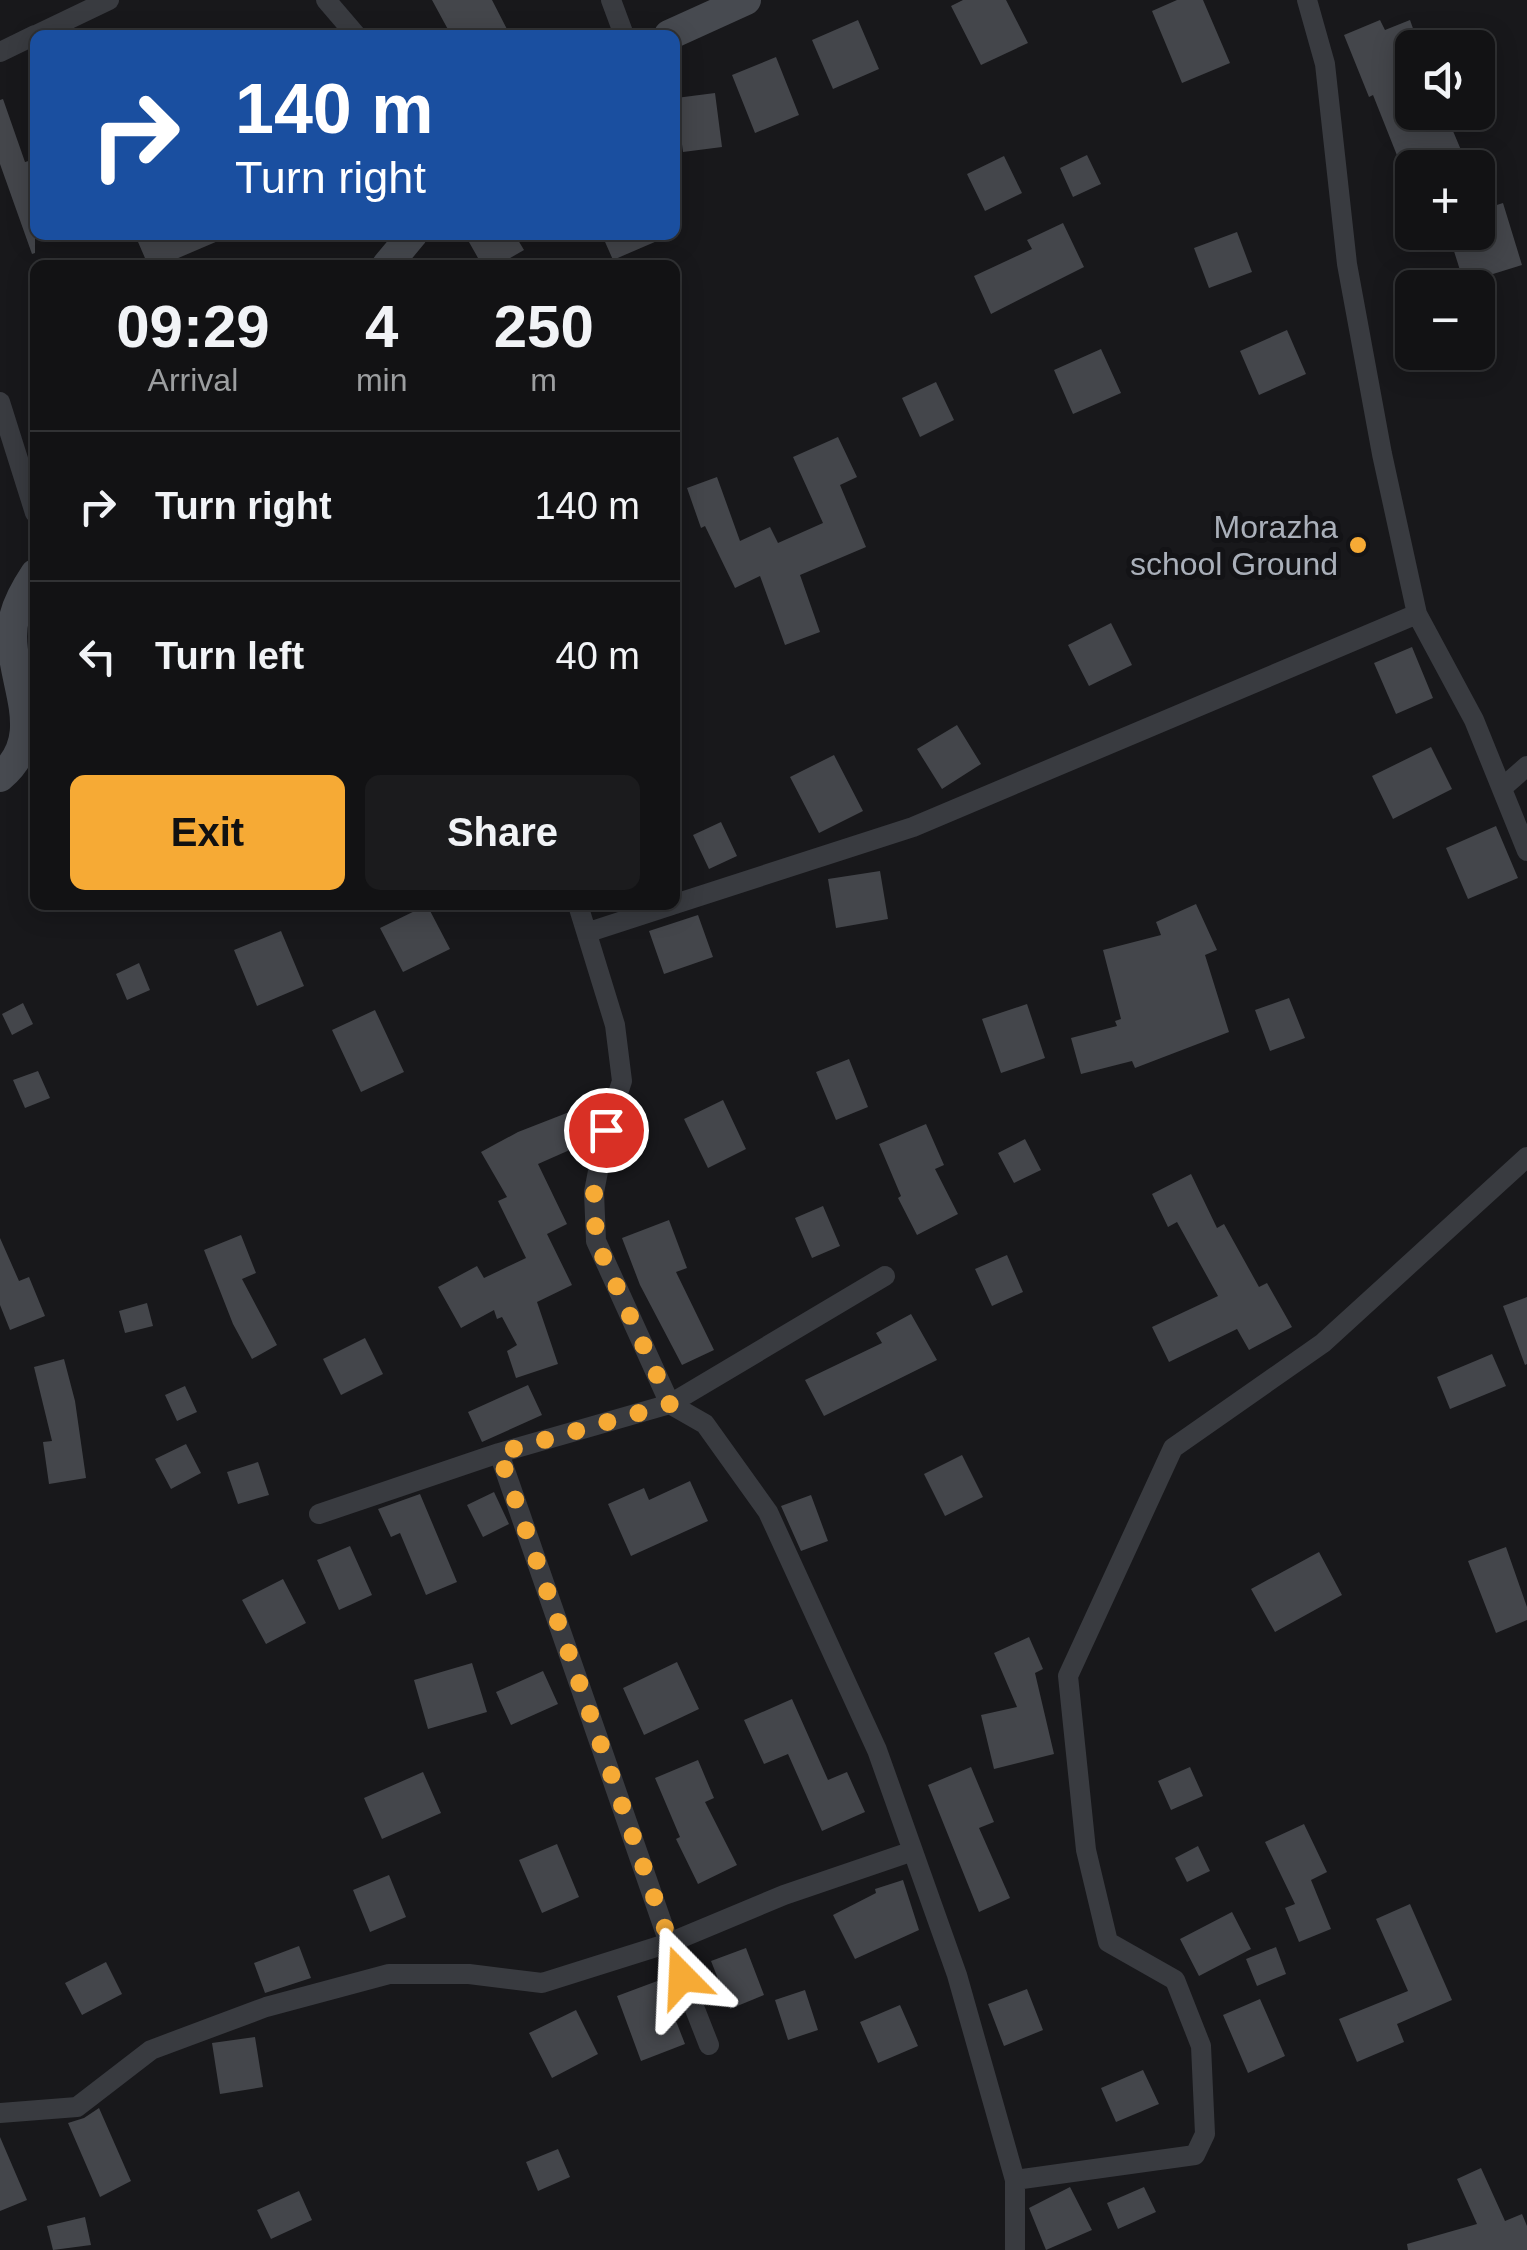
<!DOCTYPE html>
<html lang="en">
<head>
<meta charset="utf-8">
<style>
  body { margin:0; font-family:Arial,sans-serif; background:#1b1b1d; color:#f1f3f6; height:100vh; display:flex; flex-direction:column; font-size:38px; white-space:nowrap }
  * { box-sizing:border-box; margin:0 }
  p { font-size:32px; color:#9c9ea0 }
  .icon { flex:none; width:55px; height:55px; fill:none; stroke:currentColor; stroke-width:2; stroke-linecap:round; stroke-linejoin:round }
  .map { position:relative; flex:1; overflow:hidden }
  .details { position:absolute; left:30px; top:260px; width:650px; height:650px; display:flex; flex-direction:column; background:#121214; border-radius:15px; box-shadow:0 5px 25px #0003,0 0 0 2px #313234 }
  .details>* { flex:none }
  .guide { position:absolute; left:30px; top:30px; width:650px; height:210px; border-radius:15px; box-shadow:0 5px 25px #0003,0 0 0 2px #313234; background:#1a4fa0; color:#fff; overflow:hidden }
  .controls { position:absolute; left:1395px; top:30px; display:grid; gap:20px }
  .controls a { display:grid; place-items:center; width:100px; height:100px; border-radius:15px; background:#121214; box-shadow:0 5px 25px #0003,0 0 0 2px #313234; font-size:50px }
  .pin { position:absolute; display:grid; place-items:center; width:85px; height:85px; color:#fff; margin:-42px; border:5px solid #fff; border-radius:50%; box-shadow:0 2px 10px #0007 }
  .me { position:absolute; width:110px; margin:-55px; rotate:339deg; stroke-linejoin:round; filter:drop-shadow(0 0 8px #0008) }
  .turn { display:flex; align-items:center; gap:35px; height:210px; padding:0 40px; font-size:45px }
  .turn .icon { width:130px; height:130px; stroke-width:2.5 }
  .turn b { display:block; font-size:70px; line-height:85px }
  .eta { display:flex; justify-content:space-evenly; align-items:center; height:170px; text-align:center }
  .eta b { font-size:60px; font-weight:700; line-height:70px }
  .primary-button { display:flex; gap:20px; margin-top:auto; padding:20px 40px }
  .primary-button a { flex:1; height:115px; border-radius:15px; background:#f6aa35; color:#111; font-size:40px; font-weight:700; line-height:115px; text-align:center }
  .primary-button a+a { background:#1b1b1d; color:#f1f3f6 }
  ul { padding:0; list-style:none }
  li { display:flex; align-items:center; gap:30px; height:150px; padding:0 40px; border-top:2px solid #313234 }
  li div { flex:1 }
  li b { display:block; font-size:38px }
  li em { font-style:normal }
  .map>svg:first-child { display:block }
</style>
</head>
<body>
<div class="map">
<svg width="1527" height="2250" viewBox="0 0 1527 2250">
  <rect width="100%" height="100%" fill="#18181b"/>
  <path fill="#44464b" d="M432 0H492L510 35H451Z
    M963 0H1006L1028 43 981 65 951 6Z
    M1177 0H1203L1230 63 1182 83 1152 11Z
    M858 20 879 69 833 89 812 40Z
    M1380 20 1385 30 1410 20 1420 48H1412V112H1445L1461 150 1404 173 1373 95 1369 97 1344 35Z
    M776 57 799 115 755 133 732 75Z
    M715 93 722 147 683 152 676 98Z
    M3 99 25 162 35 159V253L32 254 0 164V100Z
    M1087 155 1101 184 1073 197 1060 168Z
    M1004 156 1022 193 985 211 967 174Z
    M1503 203 1522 265 1464 283 1448 232H1478V211Z
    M1063 223 1084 267 991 314 974 276 1032 249 1027 240Z
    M1237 232 1252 272 1209 288 1194 248Z
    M135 235H232L162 265H148Z
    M465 235H515L524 250 498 265H482Z
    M602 235H671L613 260Z
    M1287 330 1306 374 1259 395 1240 351Z
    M1101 349 1121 393 1073 414 1054 370Z
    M936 382 954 420 920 437 902 398Z
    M838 437 857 477 840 485 866 547 800 575 820 632 785 645 760 576 735 588 705 526 701 528 687 488 717 477 740 541 770 527 778 543 823 523 793 457Z
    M1111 623 1132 665 1089 686 1068 645Z
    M1412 647 1433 698 1396 714 1374 663Z
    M957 725 981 764 942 789 917 749Z
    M1431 747 1452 789 1393 819 1372 776Z
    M834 755 863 811 819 833 790 777Z
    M721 822 737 856 709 869 693 835Z
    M1496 826 1518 878 1468 899 1446 848Z
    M880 871 888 919 836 928 828 879Z
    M1196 904 1217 950 1205 955 1229 1032 1135 1068 1132 1061 1081 1074 1071 1038 1117 1026 1115 1021 1121 1019 1103 950 1161 935 1156 922Z
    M427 905 450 949 403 972 380 928Z
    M698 915 713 957 664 974 649 931Z
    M281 931 304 986 257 1006 234 950Z
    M139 963 150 990 127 1000 116 974Z
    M1289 998 1305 1038 1270 1051 1255 1010Z
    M23 1003 33 1024 12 1035 2 1014Z
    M1027 1004 1045 1058 1001 1073 982 1019Z
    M375 1010 404 1072 361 1092 332 1030Z
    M849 1059 868 1107 836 1120 816 1072Z
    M38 1071 50 1098 25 1108 13 1080Z
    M723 1100 746 1149 708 1168 684 1119Z
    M577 1109 590 1141 538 1164 567 1224 547 1234 572 1285 537 1302 558 1364 516 1378 507 1351 517 1345 502 1317 497 1319 494 1310 461 1328 438 1287 477 1266 484 1278 526 1258 498 1201 507 1197 481 1152 518 1132Z
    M926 1124 944 1165 935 1169 958 1214 917 1235 898 1198 901 1196 879 1144Z
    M1025 1139 1041 1170 1014 1183 998 1153Z
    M1191 1174 1217 1228 1224 1224 1259 1287 1267 1283 1292 1327 1249 1350 1237 1329 1169 1362 1152 1327 1218 1296 1177 1222 1168 1227 1152 1194Z
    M823 1206 840 1246 812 1258 795 1218Z
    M669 1220 687 1268 676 1272 714 1350 682 1365 640 1285 622 1238Z
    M241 1235 256 1273 242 1279 277 1345 252 1359 233 1324 204 1250Z
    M0 1238 19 1281 29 1277 45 1316 10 1330 0 1305Z
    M1007 1255 1023 1292 992 1306 975 1269Z
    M1527 1297V1364L1525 1365 1503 1306Z
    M147 1303 153 1326 125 1333 119 1311Z
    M911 1314 937 1360 824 1416 805 1380 882 1343 876 1333Z
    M365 1338 383 1374 341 1395 323 1359Z
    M1492 1354 1506 1386 1450 1409 1437 1377Z
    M64 1359 75 1401 86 1478 49 1484 43 1442 52 1441 34 1367Z
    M528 1385 542 1415 482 1442 468 1412Z
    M185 1386 197 1412 177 1421 165 1395Z
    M186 1444 201 1473 171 1489 155 1459Z
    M962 1455 983 1497 945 1516 924 1474Z
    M258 1462 269 1495 238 1504 227 1472Z
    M690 1481 708 1521 631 1556 608 1504 644 1488 649 1500Z
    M494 1492 509 1524 483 1537 467 1505Z
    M420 1494 457 1582 426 1595 400 1533 391 1537 378 1509Z
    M811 1495 828 1541 801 1551 781 1506Z
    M350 1546 372 1595 339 1610 317 1560Z
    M1506 1547 1527 1607V1620L1496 1633 1468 1561Z
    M1319 1552 1342 1595 1275 1632 1251 1589Z
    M283 1579 306 1623 266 1644 242 1600Z
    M1029 1637 1043 1669 1035 1673 1054 1754 994 1769 981 1715 1017 1707 994 1653Z
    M677 1662 699 1709 644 1735 623 1688Z
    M472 1663 487 1712 428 1729 414 1680Z
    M543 1671 558 1704 511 1725 496 1692Z
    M792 1699 828 1780 847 1772 865 1812 822 1831 788 1754 764 1764 744 1720Z
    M698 1760 714 1798 705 1802 737 1865 698 1884 676 1839 680 1837 655 1778Z
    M971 1767 994 1822 979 1828 1010 1898 979 1912 928 1785Z
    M1190 1767 1203 1796 1171 1810 1158 1781Z
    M423 1772 441 1813 382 1839 364 1798Z
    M1304 1824 1327 1872 1311 1880 1331 1929 1299 1942 1285 1908 1295 1904 1265 1842Z
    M557 1844 579 1897 542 1913 519 1860Z
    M1198 1846 1210 1871 1187 1882 1175 1858Z
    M389 1875 406 1917 370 1932 353 1890Z
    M903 1880 919 1930 855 1959 833 1915 876 1893 875 1889Z
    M1410 1904 1452 2000 1397 2024 1404 2042 1357 2062 1339 2019 1408 1991 1376 1919Z
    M1232 1912 1251 1949 1199 1976 1180 1939Z
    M299 1946 311 1978 265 1993 254 1963Z
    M1276 1947 1286 1974 1257 1986 1246 1959Z
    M746 1948 764 1995 730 2009 711 1961Z
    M106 1962 122 1994 82 2015 65 1983Z
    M660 1980 685 2044 641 2061 617 1996Z
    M1027 1989 1043 2030 1004 2046 988 2004Z
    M805 1990 818 2030 788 2040 775 2000Z
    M1260 1999 1285 2056 1248 2073 1223 2015Z
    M900 2005 918 2046 878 2063 860 2022Z
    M576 2010 598 2054 552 2078 529 2033Z
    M255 2037 263 2087 220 2094 212 2043Z
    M1143 2070 1159 2104 1116 2122 1101 2088Z
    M99 2108 131 2181 100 2197 68 2123 84 2118Z
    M0 2137 27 2200 0 2211Z
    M558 2149 570 2177 538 2191 526 2162Z
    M1481 2168 1505 2221 1522 2214 1527 2226V2250H1408L1407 2244 1477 2224 1457 2179Z
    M1070 2187 1092 2230 1046 2250 1029 2208Z
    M1144 2187 1156 2212 1118 2229 1107 2203Z
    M299 2191 312 2220 271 2239 257 2210Z
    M85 2217 91 2245 53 2250 47 2226Z"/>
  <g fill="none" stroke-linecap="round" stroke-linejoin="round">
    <path stroke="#393b40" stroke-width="20" d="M326 0 356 35
      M611 0 624 35
      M1307 0 1325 64 1347 264 1382 454 1417 614 1474 720 1527 851
      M36 35 109 0
      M0 52 35 35
      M0 402 35 513
      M1502 788 1527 766
      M675 904 913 827 1417 614
      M578 905 615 1025 622 1081 606 1130 594 1192 596 1241 670 1404 705 1424 768 1512 877 1750 957 1975 1015 2180V2250
      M589 932 672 905
      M499 1453 669 1943 709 2045
      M319 1514 499 1453 670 1404 885 1276
      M0 2113 77 2107 151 2050 266 2007 389 1974H469L542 1983 669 1943 784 1895 913 1851
      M1015 2180 1195 2155 1205 2134 1201 2046 1175 1980 1108 1942 1086 1850 1068 1676 1173 1448 1323 1343 1527 1157"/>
    <path stroke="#474a50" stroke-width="30" d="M669 35 746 0
      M387 265 412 235
      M0 777C54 732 2 673 14 618 17 604 27 586 35 574"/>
  </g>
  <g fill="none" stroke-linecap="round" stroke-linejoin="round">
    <path stroke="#f6aa35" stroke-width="18" stroke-dasharray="0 32.4" d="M606 1130 594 1192 596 1241 670 1404 499 1453 682 1977"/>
  </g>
  <circle fill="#f6aa35" stroke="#131316" stroke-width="4" cx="1358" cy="545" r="10"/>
  <g text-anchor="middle" stroke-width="10" stroke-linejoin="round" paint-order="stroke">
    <g font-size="32" fill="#aab0ba" stroke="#131316" text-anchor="end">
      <text x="1338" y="538">Morazha<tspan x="1338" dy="37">school Ground</tspan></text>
    </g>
  </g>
</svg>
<div class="controls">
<a><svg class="icon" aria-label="sound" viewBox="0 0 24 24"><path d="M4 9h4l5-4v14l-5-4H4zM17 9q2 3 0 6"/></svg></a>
<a>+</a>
<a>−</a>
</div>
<div class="pin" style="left:606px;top:1130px;background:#d93025"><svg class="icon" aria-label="arrive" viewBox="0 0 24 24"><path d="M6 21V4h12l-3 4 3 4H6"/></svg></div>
<svg class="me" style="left:682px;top:1977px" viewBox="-20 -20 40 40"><path d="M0-17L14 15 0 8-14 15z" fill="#f6aa35" stroke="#fff" stroke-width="4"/></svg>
<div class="guide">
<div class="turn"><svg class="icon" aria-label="right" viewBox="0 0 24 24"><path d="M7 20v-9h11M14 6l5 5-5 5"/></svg><div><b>140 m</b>Turn right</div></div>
</div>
<section class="details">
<div class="eta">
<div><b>09:29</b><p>Arrival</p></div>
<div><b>4</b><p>min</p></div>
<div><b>250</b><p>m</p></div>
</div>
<ul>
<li><svg class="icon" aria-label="right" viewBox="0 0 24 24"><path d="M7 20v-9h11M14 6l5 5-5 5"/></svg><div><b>Turn right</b></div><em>140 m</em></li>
<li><svg class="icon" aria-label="left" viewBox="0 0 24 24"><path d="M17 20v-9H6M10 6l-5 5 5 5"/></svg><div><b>Turn left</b></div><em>40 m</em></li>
</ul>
<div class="primary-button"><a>Exit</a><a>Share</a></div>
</section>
</div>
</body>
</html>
